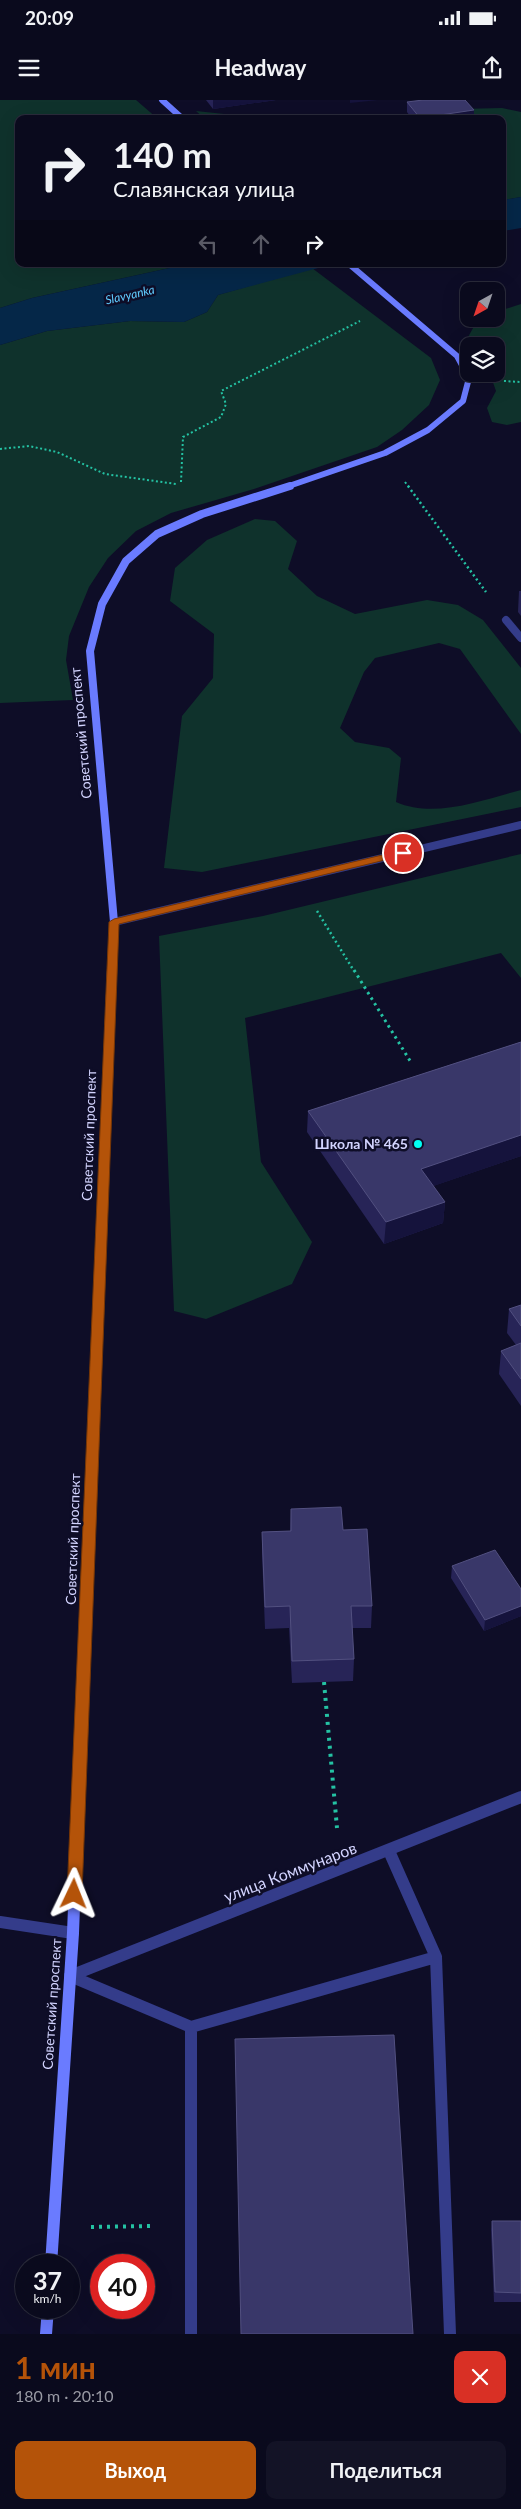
<!DOCTYPE html>
<html lang="ru">
<head>
<meta charset="utf-8">
<style>
  body { margin:0; font-family:Lato,sans-serif; background:#131326; color:#f1f3f6; height:100vh; display:flex; flex-direction:column; font-size:19px; white-space:nowrap }
  * { box-sizing:border-box; margin:0 }
  p { font-size:16px; color:#999aa4 }
  .icon { flex:none; width:28px; height:28px; fill:none; stroke:currentColor; stroke-width:2; stroke-linecap:round; stroke-linejoin:round }
  .map { position:relative; height:2234px; overflow:hidden }
  .details { display:flex; flex-direction:column; background:#0a0a1d; flex:1 }
  .details>* { flex:none }
  .banner { position:absolute; left:15px; top:15px; width:491px; height:152px; border-radius:10px; box-shadow:0 5px 20px #0002,0 0 0 1px #2a2b3b; background:#0a0a1d; color:#f1f3f6; overflow:hidden }
  .needle { width:32px; rotate:220deg }
  .fabs { position:absolute; left:460px; top:182px; display:grid; gap:10px }
  .fabs a { display:grid; place-items:center; width:45px; height:45px; border-radius:10px; background:#0a0a1d; box-shadow:0 5px 20px #0002,0 0 0 1px #2a2b3b; font-size:25px }
  .speed { position:absolute; left:15px; top:2154px; display:flex; gap:10px; font-size:25px; font-weight:700; text-align:center }
  .speed>* { display:grid; place-content:center; width:65px; height:65px; border-radius:50%; background:#0a0a1d; box-shadow:0 5px 20px #0002,0 0 0 1px #2a2b3b; line-height:1 }
  .speed small { font-size:12px; font-weight:400 }
  .speed .limit { border:8px solid #d22; background:#fff; color:#111 }
  .pin { position:absolute; display:grid; place-items:center; width:42px; height:42px; color:#fff; margin:-21px; border:2px solid #fff; border-radius:50%; box-shadow:0 1px 5px #0007 }
  .me { position:absolute; width:55px; margin:-28px; rotate:2deg; stroke-linejoin:round; filter:drop-shadow(0 0 4px #0008) }
  .turn { display:flex; align-items:center; gap:18px; height:105px; padding:0 15px; font-size:22px }
  .turn .icon { width:65px; height:65px; stroke-width:2.5 }
  .turn b { display:block; font-size:35px; line-height:42px }
  .lanes { display:flex; align-items:center; height:48px; padding:0 15px; background:#0003; justify-content:center; gap:25px; direction:ltr }
  .lanes .off { opacity:.35 }
  .round { display:grid; place-items:center; flex:none; width:52px; height:52px; border-radius:10px; background:#131326 }
  .headline { display:flex; align-items:center; justify-content:space-between; height:85px; padding:0 15px }
  h1 { font-size:30px; font-weight:700; line-height:38px; color:#b45309 }
  .button { display:flex; gap:10px; margin-top:auto; padding:10px 15px }
  .button a { flex:1; height:58px; border-radius:10px; background:#b45309; color:#fff; font-size:20px; font-weight:700; line-height:58px; text-align:center }
  .button a+a { background:#131326; color:#f1f3f6 }
  .status { display:flex; justify-content:space-between; align-items:center; height:35px; padding:0 25px; background:#0a0a1d; direction:ltr }
  .status svg { height:14px; fill:currentColor }
  header { display:flex; justify-content:space-between; align-items:center; height:65px; padding:0 15px; background:#0a0a1d; font-size:22px; font-weight:700 }
  .map>svg:first-child { display:block }
</style>
</head>
<body>
<div class="status"><b>20:09</b><svg viewBox="0 0 49 12"><path d="M0 12V9h3v3zM5 12V6h3v6zM10 12V3h3v9zM15 12V0h3v12zM26 1h20v11H26zM47 4h2v5h-2z"/></svg></div>
<header><svg class="icon" aria-label="menu" viewBox="0 0 24 24"><path d="M4 6h16M4 12h16M4 18h16"/></svg>Headway<svg class="icon" aria-label="share" viewBox="0 0 24 24"><path d="M12 15V3M7 8l5-5 5 5M5 13v7h14v-7"/></svg></header>
<div class="map">
<svg width="521" height="2234" viewBox="0 0 521 2234">
  <rect width="100%" height="100%" fill="#0e0d27"/>
  <path fill="#0f322c" d="M0 0H136L158 19H19V164H188L32 198 0 208Z
    M502 8 521 12V97L503 100 502 19H422L460 9Z
    M196 11 243 16 249 19H205Z
    M312 168 431 258 440 280 429 305 402 330 377 347 254 389 171 413 136 431 108 458 89 487 69 536 66 560 73 600 0 603V245L47 231 130 221 184 222 207 212 218 195Z
    M521 204V322L507 325 492 322 487 308 496 291 490 274H496V246H473L467 239 478 219H496V212Z
    M255 419 275 421 297 441 288 469 317 496 355 514 427 500 458 505 483 520 521 568V634L460 549 439 543 375 558 364 572 340 628 355 642 389 648 401 658 396 702C435 719 482 700 521 690V707L202 772 164 768 182 616 213 578 214 534 170 501 175 468 207 440Z
    M521 754V878L501 853 245 918 261 1062 312 1142 292 1184 206 1219 174 1211 159 836 263 816Z"/>
  <path fill="#052748" d="M521 97V128L503 131V100Z
    M188 164H333L218 195 207 212 184 222 130 221 47 231 0 245V208L32 198Z"/>
  <g fill="none" stroke-linecap="round" stroke-linejoin="round">
    <path stroke="#24c2a3" stroke-width="2" stroke-dasharray="2 2.5" stroke-linecap="butt" d="M504 281 521 282
      M0 349 29 346 57 352 105 374 176 384
      M181 382 183 337 221 317 226 304 221 291 360 221
      M405 382 409 387"/>
    <path stroke="#24c2a3" stroke-width="2.5" stroke-dasharray="2 3" stroke-linecap="butt" d="M408 386 486 492
      M317 811 354 871"/>
    <path stroke="#24c2a3" stroke-width="3" stroke-dasharray="2.5 4" stroke-linecap="butt" d="M354 870 412 964"/>
    <path stroke="#24c2a3" stroke-width="4" stroke-dasharray="3 5" stroke-linecap="butt" d="M324 1582 337 1728
      M91 2127 152 2126"/>
    <path stroke="#343c8a" stroke-width="8" d="M506 520 521 538"/>
    <path stroke="#343c8a" stroke-width="12" d="M389 1751 436 1857 450 2234
      M70 1876 191 1927 436 1857
      M191 1927V2234"/>
    <path stroke="#343c8a" stroke-width="8" d="M114 822 521 725"/>
    <path stroke="#343c8a" stroke-width="12" d="M0 1822 73 1833
      M70 1876 521 1697"/>
    <path stroke="#6a7bff" stroke-width="6" d="M162 0 183 19
      M286 387 385 353 428 330 463 301 469 278 457 256 349 164"/>
    <path stroke="#6a7bff" stroke-width="8" d="M112 871 114 822 90 551 102 504 126 461 157 434 202 414 290 386"/>
    <path stroke="#6a7bff" stroke-width="10" d="M87 1477 112 870"/>
    <path stroke="#6a7bff" stroke-width="12" d="M51 2165 73 1833 87 1475
      M46 2234 48 2208"/>
  </g>
  <path fill="#272457" d="M206 0H276L213 9Z
    M407 2 474 19H412L407 12Z
    M519 491H521V516L518 512Z
    M521 942V1056L433 1086 445 1102 443 1123 384 1144 307 1032 308 1011Z
    M521 1205V1306L499 1274 501 1251 516 1245 507 1233 509 1209Z
    M291 1409 343 1430 372 1506 371 1528H352L354 1559 353 1581 292 1583 289 1528 265 1529 262 1454V1432L290 1431Z
    M452 1466 521 1489V1516L484 1531 451 1478Z
    M492 2121H521V2202H494L491 2130Z"/>
  <path fill="#15133c" d="M213 0H276L213 9Z
    M350 0H378L350 3Z
    M474 10V19H420V18Z
    M521 1035V1056L419 1091 421 1069Z
    M445 1102 443 1123 384 1144 386 1122Z
    M521 1506V1516L484 1531 485 1520Z"/>
  <path fill="#393769" stroke="#525080" d="M423 0H465L474 10 420 18 407 2Z
    M521 942V1035L421 1069 445 1102 386 1122 308 1011Z
    M521 1205V1226L509 1209Z
    M521 1243V1279L501 1251Z
    M341 1407 343 1430 367 1429 372 1506H351L354 1559 292 1561 290 1506 265 1507 262 1432 291 1431V1409Z
    M495 1450 521 1489V1506L485 1520 452 1466Z
    M394 1935 413 2234H241L235 1939Z
    M492 2121H521V2193L495 2192Z"/>
  <path fill="#b45309" stroke="#753606" d="M403 750 406 751V755L119 824 82 1794 79 1798 74 1800 69 1798 67 1794 109 822 114 819Z"/>
  <circle fill="#00fef4" stroke="#0e0d27" stroke-width="2" cx="418" cy="1044" r="5"/>
  <g text-anchor="middle" stroke-width="5" stroke-linejoin="round" paint-order="stroke">
    <g font-size="12" font-style="italic" fill="#61ccff" stroke="#0e0d27">
      <text transform="translate(130 195) rotate(-13)" y="4">Slavyanka</text>
    </g>
    <g font-size="14" fill="#d3d4ff" stroke="#0e0d27">
      <text transform="translate(81 633) rotate(-95)" y="5">Советский проспект</text>
      <text transform="translate(89 1035) rotate(-88)" y="5">Советский проспект</text>
      <text transform="translate(73 1439) rotate(-88)" y="5">Советский проспект</text>
      <text transform="translate(52 1904) rotate(-86)" y="5">Советский проспект</text>
    </g>
    <g font-size="14" font-weight="bold" fill="#d3d4ff" stroke="#0e0d27" text-anchor="end">
      <text x="408" y="1049">Школа № 465</text>
    </g>
    <g font-size="16" fill="#d3d4ff" stroke="#0e0d27">
      <text transform="translate(290 1772) rotate(-21)" y="6">улица Коммунаров</text>
    </g>
  </g>
</svg>
<div class="fabs">
<a><svg class="needle" viewBox="-14 -14 28 28"><path d="M0-13l5 13h-10z" fill="#e53935"/><path d="M0 13l5-13h-10z" fill="#999aa4"/></svg></a>
<a><svg class="icon" aria-label="layers" viewBox="0 0 24 24"><path d="M12 4l9 5-9 5-9-5zM3 14l9 5 9-5"/></svg></a>
</div>
<div class="speed"><div>37<small>km/h</small></div><div class="limit">40</div></div>
<div class="pin" style="left:403px;top:753px;background:#d93025"><svg class="icon" aria-label="arrive" viewBox="0 0 24 24"><path d="M6 21V4h12l-3 4 3 4H6"/></svg></div>
<svg class="me" style="left:74px;top:1794px" viewBox="-20 -20 40 40"><path d="M0-17L14 15 0 8-14 15z" fill="#b45309" stroke="#fff" stroke-width="4"/></svg>
<div class="banner">
<div class="turn"><svg class="icon" aria-label="right" viewBox="0 0 24 24"><path d="M7 20v-9h11M14 6l5 5-5 5"/></svg><div><b>140 m</b>Славянская улица</div></div>
<div class="lanes"><svg class="icon off" aria-label="left" viewBox="0 0 24 24"><path d="M17 20v-9H6M10 6l-5 5 5 5"/></svg><svg class="icon off" aria-label="ahead" viewBox="0 0 24 24"><path d="M12 20V5M6 11l6-6 6 6"/></svg><svg class="icon" aria-label="right" viewBox="0 0 24 24"><path d="M7 20v-9h11M14 6l5 5-5 5"/></svg></div>
</div>
</div>
<section class="details">
<div class="headline"><div><h1>1 мин</h1><p>180 m · 20:10</p></div><a class="round" style="background:#d93025;color:#fff"><svg class="icon" aria-label="close" viewBox="0 0 24 24"><path d="M6 6l12 12M18 6L6 18"/></svg></a></div>
<div class="button"><a>Выход</a><a>Поделиться</a></div>
</section>
</body>
</html>
